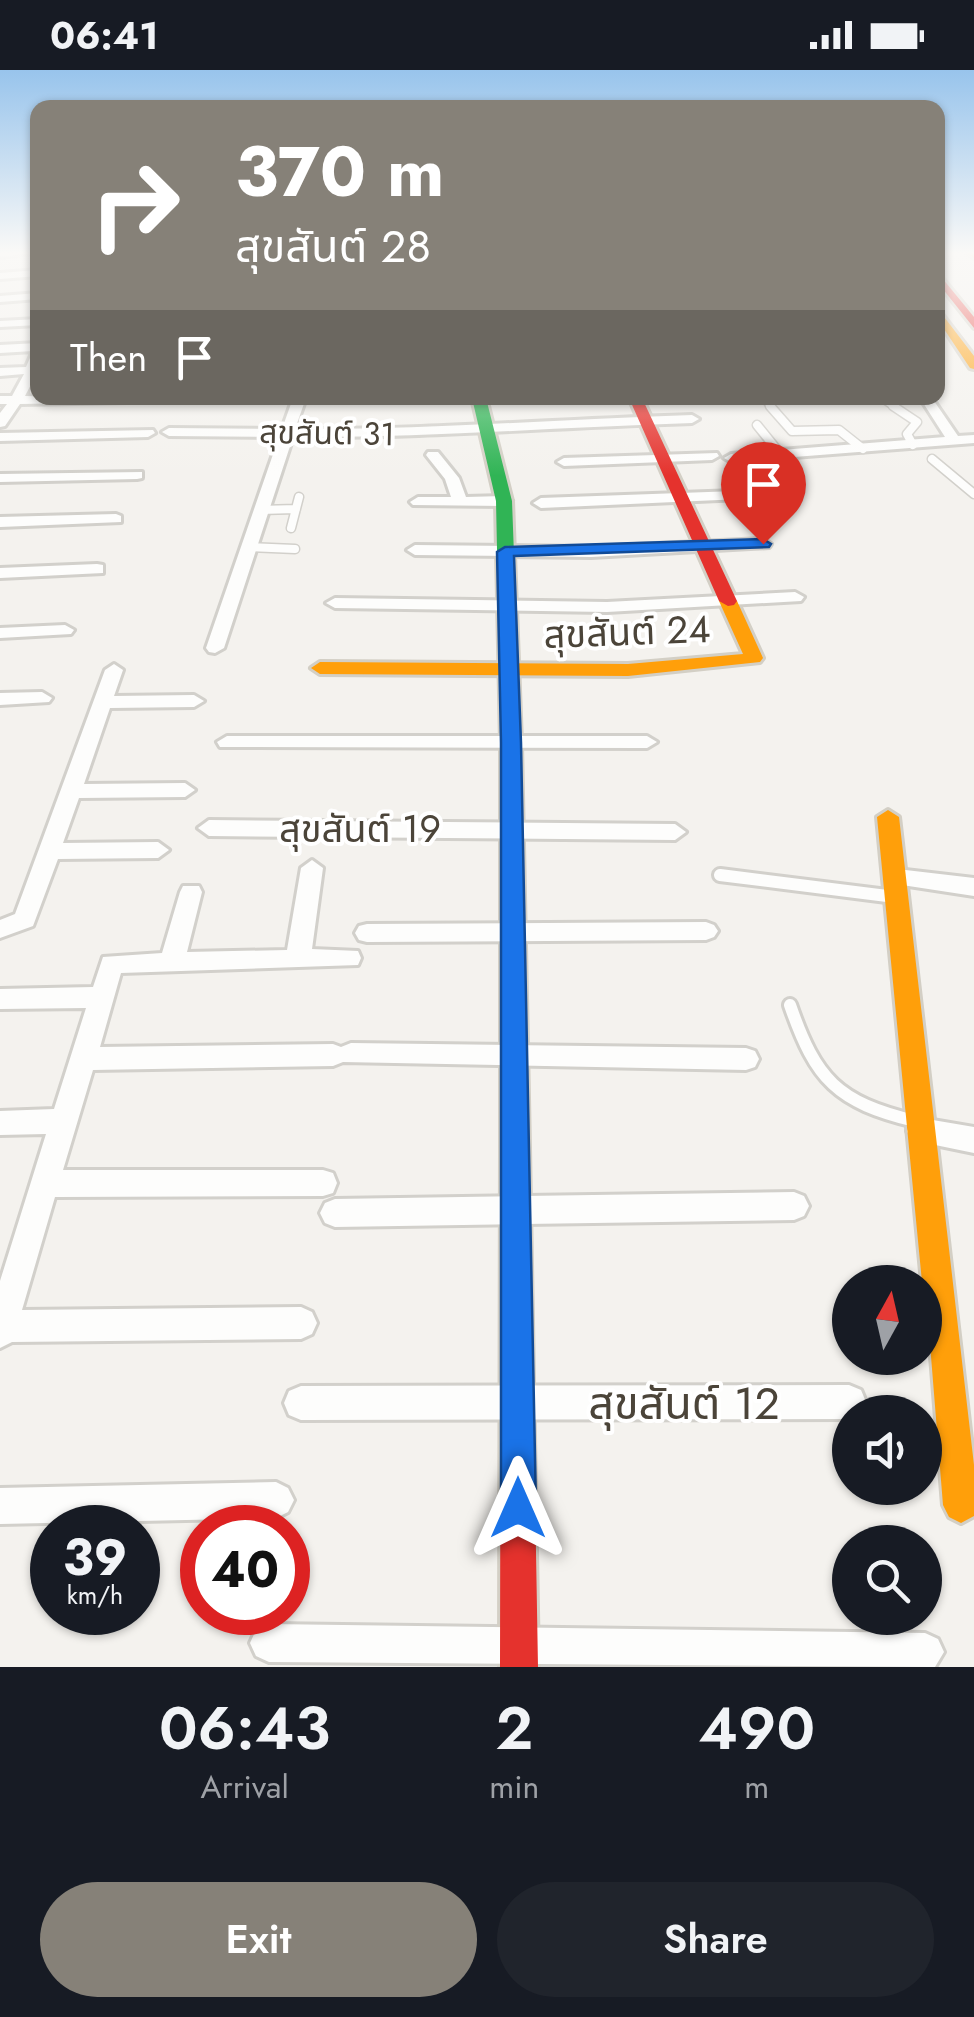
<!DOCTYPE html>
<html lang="en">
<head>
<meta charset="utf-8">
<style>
  body { margin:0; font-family:Jost,"Noto Sans Thai",sans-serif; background:#20242c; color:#f1f3f6; height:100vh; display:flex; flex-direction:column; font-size:38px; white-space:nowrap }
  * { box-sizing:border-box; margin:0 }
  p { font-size:32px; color:#9ea1a6 }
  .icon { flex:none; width:55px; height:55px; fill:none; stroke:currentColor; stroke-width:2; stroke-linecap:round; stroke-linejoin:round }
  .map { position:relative; height:1597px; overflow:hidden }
  .drawer { display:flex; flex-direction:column; background:#171b24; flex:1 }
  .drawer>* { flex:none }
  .top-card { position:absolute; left:30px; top:30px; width:915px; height:305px; border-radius:20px; box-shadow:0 2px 8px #0004; background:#868178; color:#fff; overflow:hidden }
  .needle { width:65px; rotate:8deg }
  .fabs { position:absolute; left:832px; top:1195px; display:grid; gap:20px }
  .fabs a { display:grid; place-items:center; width:110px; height:110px; border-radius:50%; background:#171b24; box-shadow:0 2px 8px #0004; font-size:50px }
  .speed { position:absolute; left:30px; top:1435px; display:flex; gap:20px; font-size:50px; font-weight:700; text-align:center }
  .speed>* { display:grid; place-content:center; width:130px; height:130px; border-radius:50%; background:#171b24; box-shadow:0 2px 8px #0004; line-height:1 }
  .speed small { font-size:25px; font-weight:400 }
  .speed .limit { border:15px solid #d22; background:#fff; color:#111 }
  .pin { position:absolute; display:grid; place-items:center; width:85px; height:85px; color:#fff; margin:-102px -42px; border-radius:50% 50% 50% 0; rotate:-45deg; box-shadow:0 0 10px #0007 }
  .pin .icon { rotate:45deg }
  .me { position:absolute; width:110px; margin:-55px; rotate:0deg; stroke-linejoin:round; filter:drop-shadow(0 0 8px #0008) }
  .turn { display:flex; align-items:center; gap:35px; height:210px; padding:0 40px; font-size:45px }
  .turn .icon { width:130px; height:130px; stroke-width:2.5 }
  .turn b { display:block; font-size:70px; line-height:85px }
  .then { display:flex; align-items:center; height:95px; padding:0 40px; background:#0003; gap:20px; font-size:38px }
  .eta { display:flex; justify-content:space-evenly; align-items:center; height:170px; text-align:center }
  .eta b { font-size:60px; font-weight:600; line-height:70px }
  .button { display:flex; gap:20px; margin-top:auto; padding:20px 40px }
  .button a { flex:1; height:115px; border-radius:60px; background:#868178; color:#fff; font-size:40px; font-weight:600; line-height:115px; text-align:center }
  .button a+a { background:#20242c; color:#f1f3f6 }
  .status { display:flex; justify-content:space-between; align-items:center; height:70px; padding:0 50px; background:#171b24; direction:ltr }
  .status svg { height:28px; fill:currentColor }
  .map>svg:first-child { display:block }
</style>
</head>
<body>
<div class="status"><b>06:41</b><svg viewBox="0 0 49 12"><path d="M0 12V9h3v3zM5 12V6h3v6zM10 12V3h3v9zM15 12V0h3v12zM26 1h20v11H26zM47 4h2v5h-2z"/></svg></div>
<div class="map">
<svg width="974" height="1597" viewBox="0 0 974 1597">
  <rect width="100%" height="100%" fill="#f4f2ee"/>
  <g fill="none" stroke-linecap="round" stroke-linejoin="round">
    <g stroke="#d2d0cb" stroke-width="9">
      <path id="lane-far2" d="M763 328 772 338
        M881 328 896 338"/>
    </g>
    <g stroke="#d2d0cb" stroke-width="11">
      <path id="lane-far1" d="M770 336 792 361 839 360 863 379
        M893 336 917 352 907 364 913 375
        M757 355 782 386
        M932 389 974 424
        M260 440 296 439
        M291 458 299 427
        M248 477 295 479"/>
    </g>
    <g stroke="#d2d0cb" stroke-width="18">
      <path id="lane" d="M720 805 895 827
        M790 935C816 1010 837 1032 915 1051"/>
    </g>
    <g stroke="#d2d0cb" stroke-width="6">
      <path id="street" d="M0 182H36L1 187Z
        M38 200V206L0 209V203Z
        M38 223V229L0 232V226Z
        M38 249V255L0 257V251Z
        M38 273V301L25 326 134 328 127 332 20 334 5 356 0 357V343L7 334H0V326H12L24 304 0 306V298L26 297 33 281 0 283V275Z
        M293 328H306L295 359C428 360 560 349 692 345L699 349 692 353C559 357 426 368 293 367L224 578 215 583 209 582 206 578 279 367 169 366 162 362 169 358 282 359Z
        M920 328H932L958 366 974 365V373L731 392 724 388 731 384 945 367Z
        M153 360 155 363 148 367 0 371V363Z
        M428 382H438L459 408 466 427 504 426 512 431 504 436 413 435 410 432 418 427H451L445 409 426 385Z
        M717 383 719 386 712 390 564 396 557 392 564 388Z
        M142 402V408L137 409 0 412V404Z
        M736 421 744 426 741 429 541 438 533 433 541 428Z
        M116 444 121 446V452L0 457V447Z
        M763 469 771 474 769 477 591 487 415 485 407 480 415 475 591 477Z
        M97 494 103 495V503L0 508V498Z
        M795 522 804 527 801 531 607 542 335 538 326 533 335 528 607 532Z
        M65 555 74 560 71 564 0 568V558Z
        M114 594 123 600 114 626 194 625 204 631 194 637 110 638 84 714 185 713 195 720 185 727 79 728 63 773 158 772 169 780 158 788 58 789 33 856 0 868V850L15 844 105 600Z
        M42 622 52 628 49 632 0 635V623Z
        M227 666H647L657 672 647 678 220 677 217 672Z
        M209 750 675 754 686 762 675 770 209 766 198 758Z
        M312 790 323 798 312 879 358 881 361 888 358 895 121 903 100 977 333 974 341 977 351 973 746 978 755 981 759 989 755 997 746 1000 343 992 333 996 93 1000 63 1100H323L333 1103 337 1113 333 1123 323 1126 55 1127 22 1240 301 1237 312 1242 317 1253 312 1264 301 1269 12 1272 0 1278V1211L46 1064 0 1065V1041L54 1039 86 938 0 939V919L93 917 103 887 162 883 180 822 183 816H199L202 822 187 882 287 880 301 798Z
        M897 799 974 808V826L889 813 886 807 889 801Z
        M706 852 714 855 718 861 714 867 706 870 367 872 359 870 355 863 359 856 367 854Z
        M921 1048 974 1057V1083L911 1070 907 1061 911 1052Z
        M794 1122 804 1126 809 1136 804 1146 794 1150 335 1157 325 1153 320 1143 325 1133 335 1129Z
        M849 1315 861 1320 866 1332 861 1342H850L849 1349 301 1350 289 1345 284 1333 289 1321 301 1316Z
        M276 1412 288 1418 294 1430 288 1442 276 1448 0 1454V1418Z
        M269 1554 925 1563 938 1569 944 1582 935 1597 269 1592 256 1586 250 1573 256 1560Z"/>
    </g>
    <g stroke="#d3cfc5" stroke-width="6">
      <path id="fast" d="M472 328H486L512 431 521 673 529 1078 525 1087 515 1091 505 1087 501 1078V673L496 431Z"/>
    </g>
    <g stroke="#d3cfc5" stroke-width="6">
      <path id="slow" d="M966 182H974V188Z
        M938 239 974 286V299L970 298 938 250Z
        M728 526 737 531 763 588 760 592 628 606 320 604 311 598 320 592 628 594 743 584 719 531Z
        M888 740 899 747 974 1395V1446L961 1453 949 1447 943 1435 925 1212H922L877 747Z"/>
    </g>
    <g stroke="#d3cfc5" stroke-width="6">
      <path id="jam" d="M938 203 974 247V258L938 213Z
        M629 328H642L737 531 734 535 728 536 719 531Z
        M515 1065 525 1069 529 1078 538 1597H500L501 1078 505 1069Z"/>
    </g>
    <use href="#lane-far2" stroke="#fdfdfc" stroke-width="6"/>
    <use href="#lane-far1" stroke="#fdfdfc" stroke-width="8"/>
    <use href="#lane" stroke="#fdfdfc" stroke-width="12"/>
    <use href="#street" fill="#fdfdfc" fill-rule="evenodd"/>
    <use href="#fast" fill="#30b455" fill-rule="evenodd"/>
    <use href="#slow" fill="#ff9f0a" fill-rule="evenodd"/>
    <use href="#jam" fill="#e5322d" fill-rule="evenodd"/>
  </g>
  <linearGradient id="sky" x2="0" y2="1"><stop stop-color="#98c4ec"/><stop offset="0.45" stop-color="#faf9f7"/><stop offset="1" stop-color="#faf9f7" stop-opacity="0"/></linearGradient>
  <rect width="974" height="406" fill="url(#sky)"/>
  <path fill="#1a73e8" stroke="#114b97" stroke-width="2.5" d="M763 469 771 474 769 477 514 486 521 673 536 1438 531 1450 518 1455 506 1450 501 1438V673L497 482 505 477Z"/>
  <g text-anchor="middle" stroke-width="8" stroke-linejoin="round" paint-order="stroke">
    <g font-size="32" fill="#4b4439" stroke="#fff">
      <text transform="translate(327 363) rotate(1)" y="11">สุขสันต์ 31</text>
    </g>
    <g font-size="38" fill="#4b4439" stroke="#fff">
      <text transform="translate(627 562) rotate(-2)" y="13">สุขสันต์ 24</text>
      <text x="360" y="772">สุขสันต์ 19</text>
    </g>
    <g font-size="45" fill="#4b4439" stroke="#fff">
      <text x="684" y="1349">สุขสันต์ 12</text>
    </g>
  </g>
</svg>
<div class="fabs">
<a><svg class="needle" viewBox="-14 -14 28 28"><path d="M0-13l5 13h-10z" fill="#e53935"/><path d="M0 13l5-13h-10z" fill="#9ea1a6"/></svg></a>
<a><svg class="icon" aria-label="sound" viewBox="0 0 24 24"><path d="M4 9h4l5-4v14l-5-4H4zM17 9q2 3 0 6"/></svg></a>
<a><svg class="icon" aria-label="search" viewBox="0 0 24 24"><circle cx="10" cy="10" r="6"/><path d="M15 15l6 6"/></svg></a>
</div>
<div class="speed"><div>39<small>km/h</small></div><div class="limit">40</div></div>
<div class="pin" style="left:763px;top:474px;background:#d93025"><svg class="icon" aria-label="arrive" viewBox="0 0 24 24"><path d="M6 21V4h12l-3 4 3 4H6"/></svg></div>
<svg class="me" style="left:518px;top:1438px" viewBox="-20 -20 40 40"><path d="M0-17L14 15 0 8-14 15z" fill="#1a73e8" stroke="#fff" stroke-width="4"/></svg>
<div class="top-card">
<div class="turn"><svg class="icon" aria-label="right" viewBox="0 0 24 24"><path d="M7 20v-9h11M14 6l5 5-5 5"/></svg><div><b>370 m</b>สุขสันต์ 28</div></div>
<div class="then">Then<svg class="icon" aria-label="arrive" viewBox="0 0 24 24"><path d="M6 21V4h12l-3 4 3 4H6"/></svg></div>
</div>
</div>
<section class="drawer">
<div class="eta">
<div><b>06:43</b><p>Arrival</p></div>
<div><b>2</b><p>min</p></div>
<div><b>490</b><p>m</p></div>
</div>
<div class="button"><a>Exit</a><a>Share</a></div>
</section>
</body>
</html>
